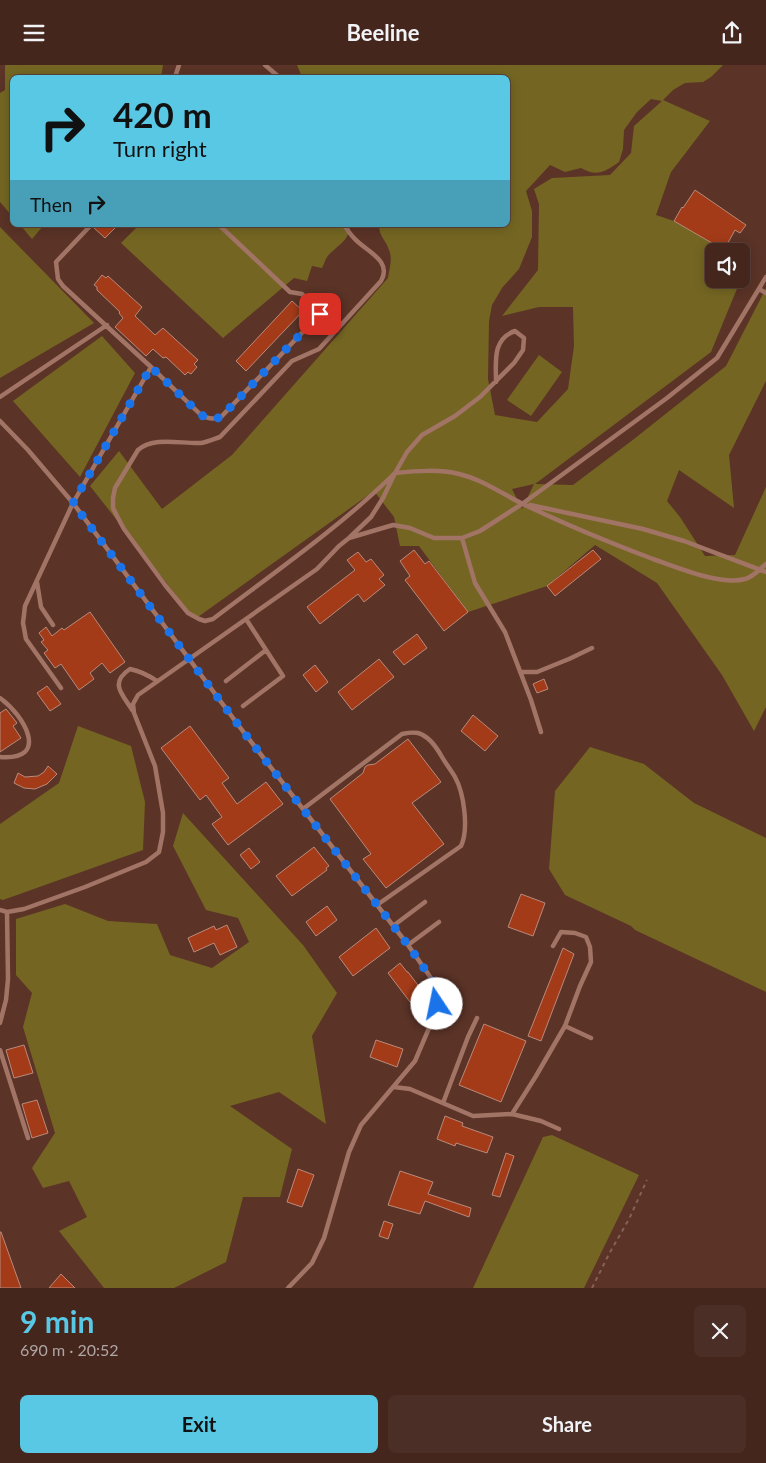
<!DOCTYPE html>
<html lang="en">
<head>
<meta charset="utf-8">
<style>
  body { margin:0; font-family:Lato,sans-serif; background:#4b2e26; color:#f1f3f6; height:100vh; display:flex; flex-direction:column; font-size:19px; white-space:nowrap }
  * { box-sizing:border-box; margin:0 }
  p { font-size:16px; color:#afa5a4 }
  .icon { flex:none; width:28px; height:28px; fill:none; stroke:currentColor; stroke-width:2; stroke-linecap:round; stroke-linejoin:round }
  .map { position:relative; height:1223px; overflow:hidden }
  .panel { display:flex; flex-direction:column; background:#44261d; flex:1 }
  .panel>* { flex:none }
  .top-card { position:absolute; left:10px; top:10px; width:500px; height:152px; border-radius:8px; box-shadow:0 2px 12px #0003,0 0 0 1px #5c433b; background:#59c8e5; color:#111; overflow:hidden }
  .buttons { position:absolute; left:705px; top:178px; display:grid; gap:10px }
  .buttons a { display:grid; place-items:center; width:45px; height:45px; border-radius:8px; background:#44261d; box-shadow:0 2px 12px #0003,0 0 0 1px #5c433b; font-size:25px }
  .pin { position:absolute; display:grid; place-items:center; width:42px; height:42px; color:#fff; margin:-21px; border-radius:10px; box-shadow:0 2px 8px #0006 }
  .me { position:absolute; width:55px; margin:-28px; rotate:349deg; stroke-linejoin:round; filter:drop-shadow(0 0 4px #0008) }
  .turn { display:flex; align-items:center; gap:18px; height:105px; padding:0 20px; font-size:22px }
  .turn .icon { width:65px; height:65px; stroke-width:2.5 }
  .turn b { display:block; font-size:35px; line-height:42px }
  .then { display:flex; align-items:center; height:48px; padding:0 20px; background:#0003; gap:10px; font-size:19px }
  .round { display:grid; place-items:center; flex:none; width:52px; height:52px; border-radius:8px; background:#4b2e26 }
  .head { display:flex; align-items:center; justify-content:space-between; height:85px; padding:0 20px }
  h1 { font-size:30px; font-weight:700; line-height:38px; color:#59c8e5 }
  .action { display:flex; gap:10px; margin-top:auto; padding:10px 20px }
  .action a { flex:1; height:58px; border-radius:8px; background:#59c8e5; color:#111; font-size:20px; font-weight:700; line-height:58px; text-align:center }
  .action a+a { background:#4b2e26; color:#f1f3f6 }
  header { display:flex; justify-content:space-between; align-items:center; height:65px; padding:0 20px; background:#44261d; font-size:22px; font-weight:700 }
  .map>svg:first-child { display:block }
</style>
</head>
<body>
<header><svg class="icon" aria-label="menu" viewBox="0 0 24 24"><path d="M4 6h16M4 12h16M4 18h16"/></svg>Beeline<svg class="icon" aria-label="share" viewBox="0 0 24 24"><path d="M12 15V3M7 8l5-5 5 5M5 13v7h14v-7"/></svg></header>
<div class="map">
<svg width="766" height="1223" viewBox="0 0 766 1223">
  <rect width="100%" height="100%" fill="#5b3327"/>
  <path fill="#746622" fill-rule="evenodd" d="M5 0H163L161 12H12V151L0 137V28L5 25Z
    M297 0H723L711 12 703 17 685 18 673 25 663 35 710 56 671 107 656 150 674 156 727 186H714V214H741L711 287 535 419 573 420 634 374 726 301 766 223V316L729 390 734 443 679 405 667 436 680 452 705 491 735 490 766 422V642L754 666 722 610 657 518 595 480 547 521 468 547 419 481H400L394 452 374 426 195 554 90 421 119 386 162 444 232 390 388 213C389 205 393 194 389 185 386 175 379 172 379 160H508V12H302ZM651 34 662 36 634 61 631 88 610 110 552 113 534 124 539 139 538 205 502 251 539 242H573L574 281 568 324 537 357 495 350 488 314 489 256 492 240 502 223 519 204 532 172V146L526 126 550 100 565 107 581 103C596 112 605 107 619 97L623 84 624 65 637 47ZM534 419 522 444 512 424Z
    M20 160H44L32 174Z
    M139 160H350C350 176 336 181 327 192 325 195 324 199 322 203L312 201 307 216 294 213 223 273 121 178Z
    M0 162 94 258 0 313Z
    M102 271 135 308 80 412 13 336Z
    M539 290 562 307 531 351 507 335Z
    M78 661 131 681 145 737 143 785 3 835 0 834V759L59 718Z
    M590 682 644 699 694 738 766 773V927L635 865 631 861 565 830 549 804 555 726Z
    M183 748 303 880 337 928 312 971 326 1059 279 1027 230 1041 292 1084 280 1132H243L226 1197 174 1223H104L59 1166 87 1152 69 1116 43 1123 32 1103 55 1068 23 962 32 928 16 910V854L65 839 108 856 157 859 170 890 212 903 249 877 238 853 206 845 173 781Z
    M552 1070 639 1110 584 1223H473L543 1072Z"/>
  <path fill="#a43b18" stroke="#b98a7c" d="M695 125 746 160 740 168 735 165 724 185 674 156 682 142 683 143Z
    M95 160H118L105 173 94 163Z
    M102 210 106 213 108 211 142 242 135 251 155 270 163 263 198 295 194 299 197 302 191 309 188 307 185 310 166 292 163 293 153 284 146 291 115 262 123 253 119 248 120 247 97 225V222L94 220Z
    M292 236 303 246 246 306 236 296Z
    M414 485 425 499 429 496 468 547 444 566 405 515 410 511 400 496Z
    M593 485 601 494 555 531 547 521Z
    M358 487 366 497 371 494 384 510 379 514 385 520 364 537 358 529 320 559 307 542 355 505 347 495Z
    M90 547 125 597 110 608 102 598 90 608 94 614 79 625 61 599 55 603 44 588 48 585 41 577 44 575 39 568 46 562 52 571 62 563 64 565Z
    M417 569 427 583 404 600 393 587Z
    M379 594 394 612 352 645 338 627Z
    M315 600 328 617 316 627 303 610Z
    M544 614 548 624 537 628 533 619Z
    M47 621 61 639 50 646 37 628Z
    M6 644 17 658 13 661 21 673 0 687V648Z
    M473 650 498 671 485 686 461 666Z
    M190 661 229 713 222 718 237 739 266 717 283 739 228 780 212 759 222 752 206 730 200 735 161 683Z
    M408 674 441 717 412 738 444 779 386 823 363 794 371 789 330 734 363 708 365 702 368 700 375 699Z
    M48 701 57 709 47 719 35 724 24 723 14 718 18 708 25 712 38 711 44 707Z
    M314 782 329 801 326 803 327 805 292 831 276 811Z
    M249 783 260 797 251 804 240 790Z
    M521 829 545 838 533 871 508 862Z
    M327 841 337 855 316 871 306 857Z
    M227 860 237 882 220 890 214 878 194 887 188 873 214 861 216 865Z
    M376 863 390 883 353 911 339 892Z
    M563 883 574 889 541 976 528 971Z
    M400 898 407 907H408L424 928 410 937 388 908Z
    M484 959 526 976 501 1037 459 1020Z
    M376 975 403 984 397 1002 370 992Z
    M24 980 33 1008 14 1013 6 985Z
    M37 1035 48 1068 32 1073 22 1039Z
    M445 1051 463 1058 462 1061 493 1072 487 1088 456 1078 455 1081 437 1074Z
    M506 1088 514 1091 500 1132 492 1130Z
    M298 1104 314 1110 302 1142 287 1137Z
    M400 1106 433 1117 428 1129 471 1143 469 1152 425 1136 420 1149 388 1140Z
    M384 1156 393 1159 388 1174 379 1171Z
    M0 1167H1L21 1223H0Z
    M61 1209 75 1223H49Z"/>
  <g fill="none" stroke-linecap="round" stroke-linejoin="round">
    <path stroke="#856157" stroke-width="2" stroke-dasharray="4 4" stroke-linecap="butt" d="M592 1223 609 1189 629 1154 647 1115"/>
    <path stroke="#a17466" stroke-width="4.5" d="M265 0 279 12
      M175 12 179 0
      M91 160 56 197 58 214 63 221 151 302 200 349C207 354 213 355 221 352L320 249 302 229 290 227 219 160
      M344 160C347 164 350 169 354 173 365 186 393 195 381 216L319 284 292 296 220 372C214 374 208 377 201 378 181 379 154 371 138 385L115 423 113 433V443L117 451 124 464 165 520 188 548 199 554 205 556 213 554C275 507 340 462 395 408 416 406 439 404 459 409 481 414 501 428 521 438 564 459 608 477 653 494 676 502 721 521 745 514 753 512 759 505 766 499
      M759 224 766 228
      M0 332 107 260
      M0 356 28 385 73 438 242 665 408 880 431 913 437 925V939L435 949 415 996 361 1060 349 1087 324 1173 312 1198 288 1223
      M530 440 643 464 684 476 766 507
      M350 472 371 452 383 433 395 408 407 387 422 370 455 351 480 332 514 298 523 285 524 273 515 266C492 274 496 297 496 317
      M462 473 475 518 505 567 531 635 541 667
      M37 517 41 542 53 560
      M520 607H537L569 594 592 583
      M226 616 266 585
      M61 623 26 574 23 558 25 541 73 438 151 302
      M0 633C24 650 51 696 0 692
      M243 641 283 611 246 554
      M133 646C122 629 109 618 130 604 140 606 148 610 157 616
      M303 744 402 669C407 668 413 667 418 668 429 671 437 683 442 692 446 699 451 705 455 712 464 728 469 764 461 781L377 840
      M0 845 7 847 24 844 85 822 146 797 159 787 163 767V748L155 701 134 648 133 639 138 630 317 504 339 481 349 473 393 460 410 463 434 473H462L480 466 522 439 667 333 717 293 766 212
      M393 861 425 837
      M408 880 439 857
      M0 958 6 935 8 914 7 847
      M565 961 591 973
      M0 985 28 1073
      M394 1022 410 1024 473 1051 512 1049 541 1056 559 1064
      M443 1038 468 972 477 953
      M512 1049 536 1011 565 961 580 921 591 897 590 882 586 872 575 868 561 867 553 881"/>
  </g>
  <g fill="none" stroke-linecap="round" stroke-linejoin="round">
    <path stroke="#1a73e8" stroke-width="9" stroke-dasharray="0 16.2" d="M320 249 221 352C213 355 207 354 200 349L151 302 73 438 242 665 408 880 431 913 437 925V939"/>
  </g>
</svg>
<div class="buttons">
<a><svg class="icon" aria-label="sound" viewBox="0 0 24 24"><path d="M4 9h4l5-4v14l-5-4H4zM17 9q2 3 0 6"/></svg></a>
</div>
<div class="pin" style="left:320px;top:249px;background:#d93025"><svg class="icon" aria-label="arrive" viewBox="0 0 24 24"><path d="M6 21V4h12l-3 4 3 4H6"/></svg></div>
<svg class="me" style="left:437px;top:939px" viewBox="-20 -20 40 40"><circle r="19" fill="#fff"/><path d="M0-13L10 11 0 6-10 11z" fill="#1a73e8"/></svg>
<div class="top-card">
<div class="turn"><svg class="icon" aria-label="right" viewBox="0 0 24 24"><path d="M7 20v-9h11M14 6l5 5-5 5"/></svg><div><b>420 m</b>Turn right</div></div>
<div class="then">Then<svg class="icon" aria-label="right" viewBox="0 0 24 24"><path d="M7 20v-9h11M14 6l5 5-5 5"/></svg></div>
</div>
</div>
<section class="panel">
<div class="head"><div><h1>9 min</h1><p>690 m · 20:52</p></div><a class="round"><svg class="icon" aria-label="close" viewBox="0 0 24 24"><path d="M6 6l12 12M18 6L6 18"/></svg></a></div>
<div class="action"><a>Exit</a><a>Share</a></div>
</section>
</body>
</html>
